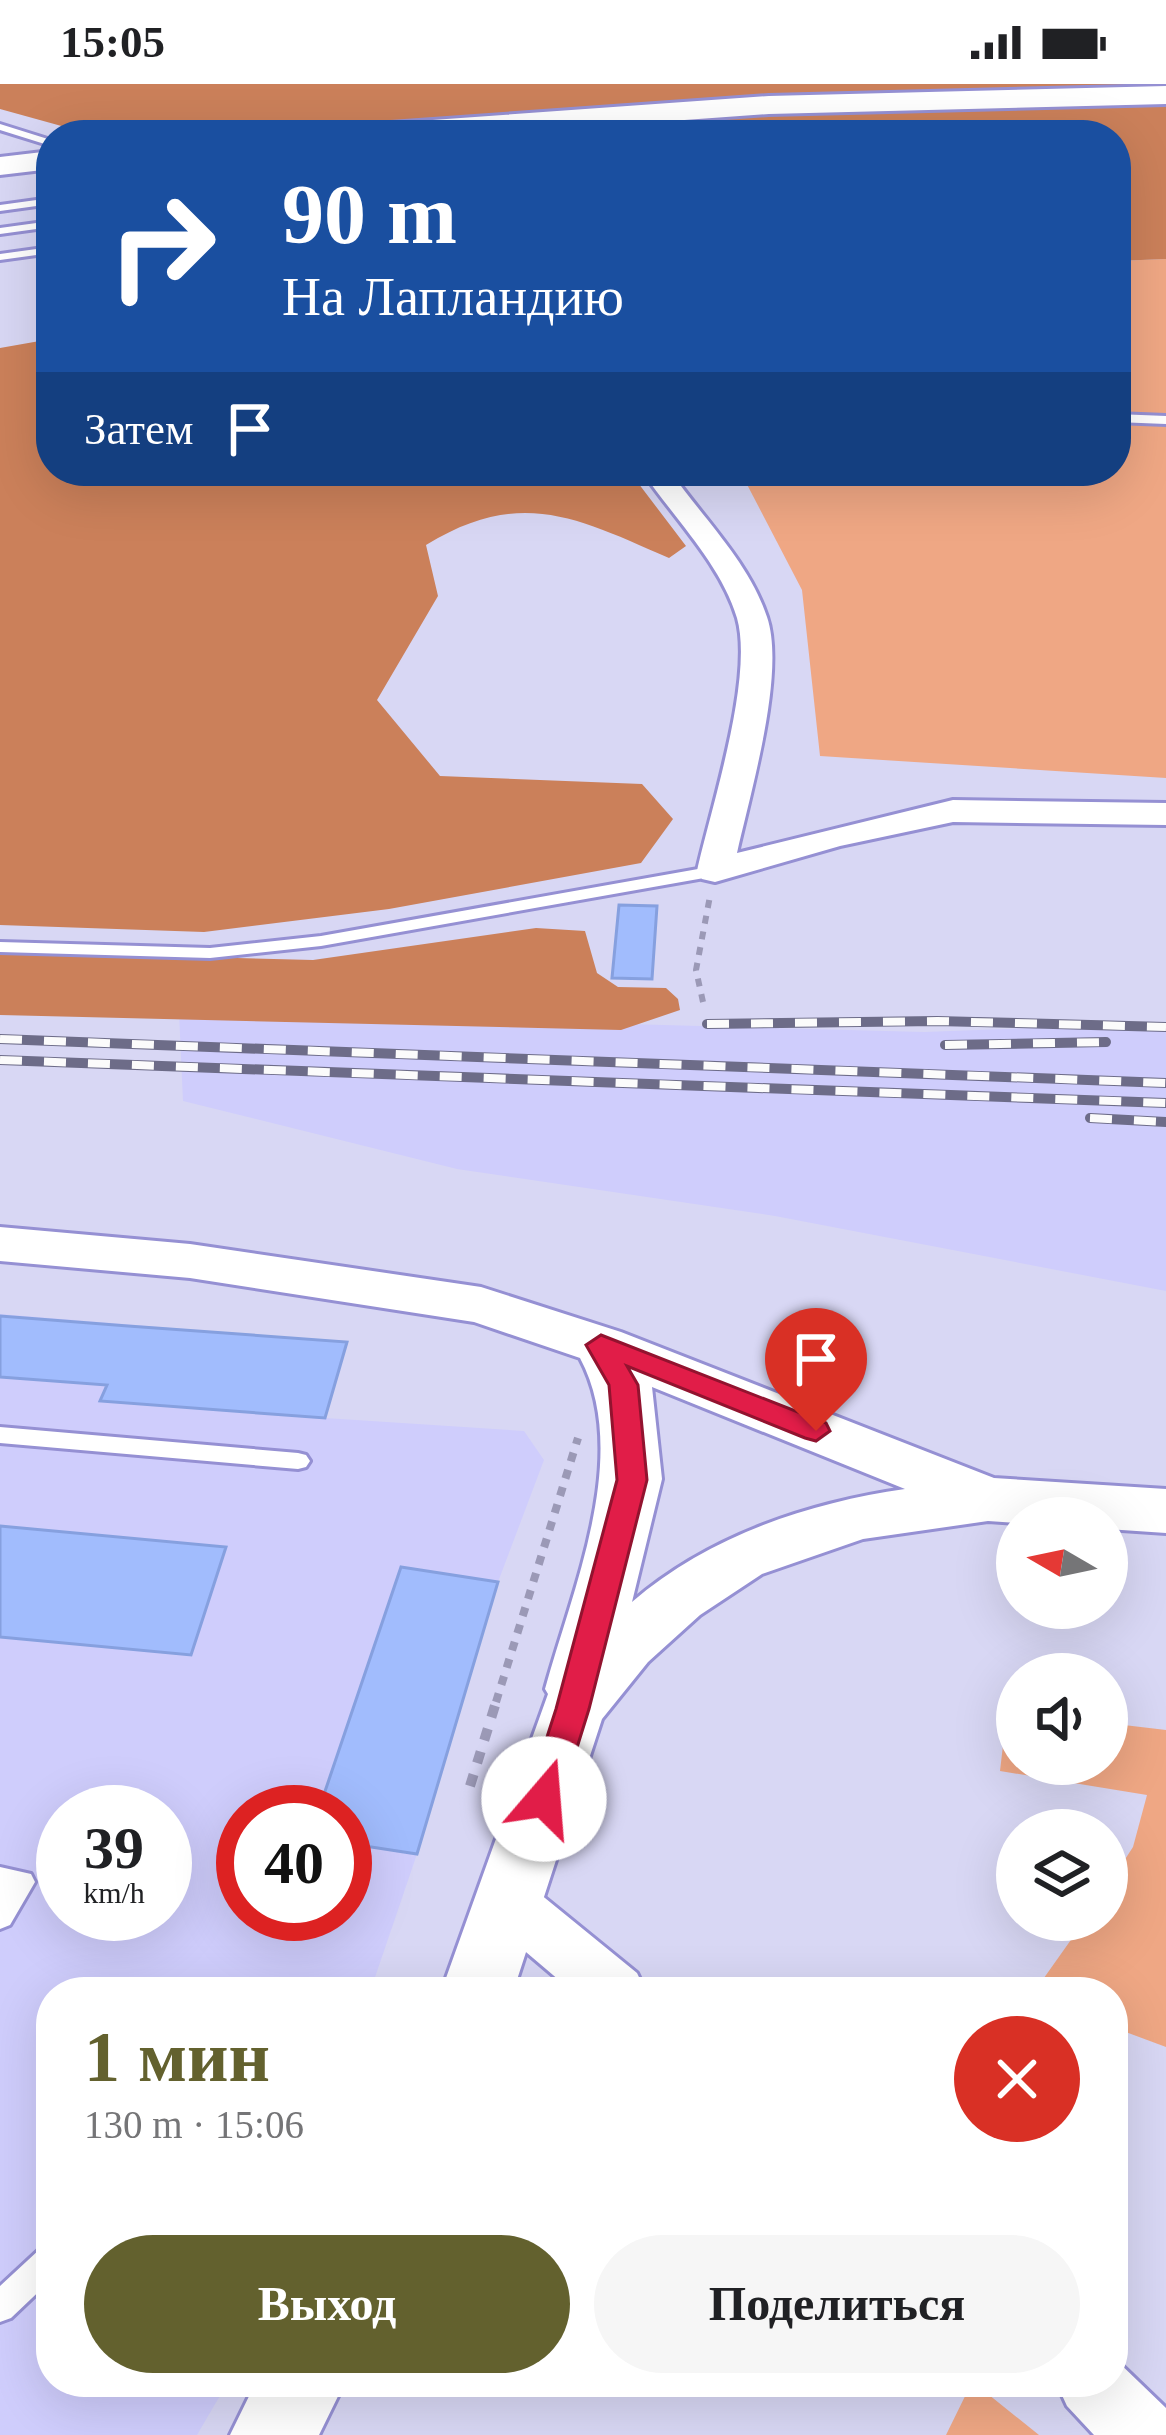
<!DOCTYPE html>
<html lang="ru">
<head>
<meta charset="utf-8">
<style>
  body { margin:0; font-family:Georgia,serif; background:#f6f6f6; color:#202124; height:100vh; display:flex; flex-direction:column; font-size:45px; white-space:nowrap }
  * { box-sizing:border-box; margin:0 }
  p { font-size:39px; color:#757577 }
  .icon { flex:none; width:66px; height:66px; fill:none; stroke:currentColor; stroke-width:2; stroke-linecap:round; stroke-linejoin:round }
  .map { position:relative; flex:1; overflow:hidden }
  .side { position:absolute; left:36px; top:1893px; width:1092px; height:420px; display:flex; flex-direction:column; background:#fff; border-radius:48px; box-shadow:0 12px 48px #0002 }
  .side>* { flex:none }
  .top-card { position:absolute; left:36px; top:36px; width:1095px; height:366px; border-radius:48px; box-shadow:0 12px 48px #0002; background:#1a4fa0; color:#fff; overflow:hidden }
  .needle { width:78px; rotate:279deg }
  .controls { position:absolute; left:996px; top:1413px; display:grid; gap:24px }
  .controls a { display:grid; place-items:center; width:132px; height:132px; border-radius:50%; background:#fff; box-shadow:0 12px 48px #0002; font-size:60px }
  .speed { position:absolute; left:36px; top:1701px; display:flex; gap:24px; font-size:60px; font-weight:700; text-align:center }
  .speed>* { display:grid; place-content:center; width:156px; height:156px; border-radius:50%; background:#fff; box-shadow:0 12px 48px #0002; line-height:1 }
  .speed small { font-size:30px; font-weight:400 }
  .speed .limit { border:18px solid #d22; background:#fff; color:#111 }
  .pin { position:absolute; display:grid; place-items:center; width:102px; height:102px; color:#fff; margin:-123px -51px; border-radius:50% 50% 50% 0; rotate:-45deg; box-shadow:0 0 12px #0007 }
  .pin .icon { rotate:45deg }
  .me { position:absolute; width:132px; margin:-66px; rotate:18deg; stroke-linejoin:round; filter:drop-shadow(0 0 9px #0008) }
  .turn { display:flex; align-items:center; gap:42px; height:252px; padding:0 48px; font-size:54px }
  .turn .icon { width:156px; height:156px; stroke-width:2.5 }
  .turn b { display:block; font-size:84px; line-height:102px }
  .then { display:flex; align-items:center; height:114px; padding:0 48px; background:#0003; gap:24px; font-size:45px }
  .round { display:grid; place-items:center; flex:none; width:126px; height:126px; border-radius:63px; background:#f6f6f6 }
  .headline { display:flex; align-items:center; justify-content:space-between; height:204px; padding:0 48px }
  h1 { font-size:72px; font-weight:700; line-height:90px; color:#63612e }
  .cta { display:flex; gap:24px; margin-top:auto; padding:24px 48px }
  .cta a { flex:1; height:138px; border-radius:72px; background:#63612e; color:#fff; font-size:48px; font-weight:700; line-height:138px; text-align:center }
  .cta a+a { background:#f6f6f6; color:#202124 }
  .status { display:flex; justify-content:space-between; align-items:center; height:84px; padding:0 60px; background:#fff; direction:ltr }
  .status svg { height:33px; fill:currentColor }
  .map>svg:first-child { display:block }
</style>
</head>
<body>
<div class="status"><b>15:05</b><svg viewBox="0 0 49 12"><path d="M0 12V9h3v3zM5 12V6h3v6zM10 12V3h3v9zM15 12V0h3v12zM26 1h20v11H26zM47 4h2v5h-2z"/></svg></div>
<div class="map">
<svg width="1166" height="2351" viewBox="0 0 1166 2351">
  <rect width="100%" height="100%" fill="#d8d7f4"/>
  <path fill="#cfcdfc" fill-rule="evenodd" d="M179 928 924 948 1166 939V1207L775 1132 457 1085 183 1017Z
    M0 1230 347 1258 325 1334 524 1347 544 1376 498 1498 417 1770 370 1908H51V2298H228L197 2351H0ZM63 1728H165V1830H63ZM243 1728H345V1830H243Z"/>
  <path fill="#efa784" d="M1166 175V694L820 672 802 506 740 387H1116V177Z
    M1007 1627 1017 1628V1680H1107V1639L1166 1646V1963L1123 1947 1113 1960V1908H1034L1085 1836H1107V1803L1133 1763 1147 1711 1000 1687Z
    M972 2298H973L1039 2351H946Z"/>
  <path fill="#cb805a" d="M0 0H1166V4L696 17 186 51H94L0 25Z
    M1166 19V175L1116 177V51H410L817 25Z
    M51 255V387H629L686 462 669 474C577 434 521 403 426 461L438 512 377 616 440 692 642 700 673 735 641 779 389 825 204 848 0 841V264Z
    M536 844 585 847 597 889 618 903 666 904 678 915 680 926 621 946 0 931V868L313 876Z"/>
  <path fill="#a1bcfd" stroke="#86a0df" stroke-width="3" d="M619 821 657 822 652 895 612 894Z
    M0 1232 128 1242 347 1258 325 1334 100 1317 107 1301 0 1293Z
    M0 1442 226 1463 191 1571 0 1553Z
    M401 1483 498 1498 417 1770 345 1759V1728H318Z"/>
  <g fill="none" stroke-linecap="round" stroke-linejoin="round">
    <g stroke="#9590d3" stroke-width="6">
      <path id="service" d="M0 40 51 56V62L0 46Z
        M51 114V120L0 127V121Z
        M51 137V143L0 150V144Z
        M51 163V169L0 176V170Z
        M1116 330 1166 332V340L1116 338Z
        M715 782 721 783V791L321 862 210 874 0 868V858L210 864 321 852Z
        M0 1343 298 1369 306 1371 310 1377 306 1383 298 1385 0 1359Z
        M0 1783 31 1790 35 1798 10 1841 0 1845Z
        M51 2160V2196L11 2234 0 2238V2202L40 2165Z"/>
    </g>
    <g stroke="#9590d3" stroke-width="6">
      <path id="minor" d="M642 387H670C702 433 749 478 767 533 786 589 750 710 737 769L953 716 1166 719V741L953 738 840 762 715 798 702 795 697 787C711 724 754 594 737 534 721 480 673 433 642 387Z
        M508 1793 529 1801 637 1889 646 1908H573L487 1835 479 1818 487 1801Z
        M1113 2273 1166 2324V2351H1094L1067 2322 1056 2298H1113Z"/>
    </g>
    <g stroke="#9590d3" stroke-width="6">
      <path id="tertiary" d="M0 1143 190 1160 481 1203 621 1248 994 1394 1166 1405V1449L1107 1445V1434H1017V1439L988 1437 863 1455 762 1490 700 1531 648 1578 602 1635 513 1908H441L548 1610 545 1605C572 1506 632 1371 580 1274L474 1238 190 1194 0 1177ZM652 1303 905 1405C807 1419 707 1453 632 1518L662 1395Z
        M256 2298H345L319 2351H230Z"/>
    </g>
    <g stroke="#9590d3" stroke-width="6">
      <path id="trunk" d="M1166 2V20L769 30 475 51H333L348 42 769 12Z
        M51 67V85L0 91V73Z"/>
    </g>
    <path stroke="#9b99b6" stroke-width="6" stroke-dasharray="8 8" stroke-linecap="butt" d="M703 918 696 886 710 812"/>
    <path stroke="#9b99b6" stroke-width="8" stroke-dasharray="9 9" stroke-linecap="butt" d="M496 1618 578 1354"/>
    <path stroke="#9b99b6" stroke-width="10" stroke-dasharray="12 12" stroke-linecap="butt" d="M470 1702 497 1615"/>
    <use href="#service" fill="#fff" fill-rule="evenodd"/>
    <use href="#minor" fill="#fff" fill-rule="evenodd"/>
    <use href="#tertiary" fill="#fff" fill-rule="evenodd"/>
    <use href="#trunk" fill="#fff" fill-rule="evenodd"/>
    <g stroke="#6d6c88" stroke-width="10">
      <path id="rail" d="M707 940 937 937 1166 943
        M0 955 1166 999
        M945 961 1106 958
        M0 976 1166 1019
        M1090 1034 1166 1038"/>
    </g>
    <use href="#rail" stroke="#fbfbfb" stroke-width="8" stroke-dasharray="22" stroke-linecap="butt"/>
  </g>
  <path fill="#e11d48" stroke="#92132f" stroke-width="3" d="M601 1251 826 1339 830 1347 816 1357 805 1354 627 1282 638 1301 647 1396 589 1625 561 1715 556 1725 544 1729 532 1725 527 1715 556 1625 617 1396 609 1301 586 1261Z"/>
</svg>
<div class="controls">
<a><svg class="needle" viewBox="-14 -14 28 28"><path d="M0-13l5 13h-10z" fill="#e53935"/><path d="M0 13l5-13h-10z" fill="#757577"/></svg></a>
<a><svg class="icon" aria-label="sound" viewBox="0 0 24 24"><path d="M4 9h4l5-4v14l-5-4H4zM17 9q2 3 0 6"/></svg></a>
<a><svg class="icon" aria-label="layers" viewBox="0 0 24 24"><path d="M12 4l9 5-9 5-9-5zM3 14l9 5 9-5"/></svg></a>
</div>
<div class="speed"><div>39<small>km/h</small></div><div class="limit">40</div></div>
<div class="pin" style="left:816px;top:1347px;background:#d93025"><svg class="icon" aria-label="arrive" viewBox="0 0 24 24"><path d="M6 21V4h12l-3 4 3 4H6"/></svg></div>
<svg class="me" style="left:544px;top:1715px" viewBox="-20 -20 40 40"><circle r="19" fill="#fff"/><path d="M0-13L10 11 0 6-10 11z" fill="#e11d48"/></svg>
<div class="top-card">
<div class="turn"><svg class="icon" aria-label="right" viewBox="0 0 24 24"><path d="M7 20v-9h11M14 6l5 5-5 5"/></svg><div><b>90 m</b>На Лапландию</div></div>
<div class="then">Затем<svg class="icon" aria-label="arrive" viewBox="0 0 24 24"><path d="M6 21V4h12l-3 4 3 4H6"/></svg></div>
</div>
<section class="side">
<div class="headline"><div><h1>1 мин</h1><p>130 m · 15:06</p></div><a class="round" style="background:#d93025;color:#fff"><svg class="icon" aria-label="close" viewBox="0 0 24 24"><path d="M6 6l12 12M18 6L6 18"/></svg></a></div>
<div class="cta"><a>Выход</a><a>Поделиться</a></div>
</section>
</div>
</body>
</html>
